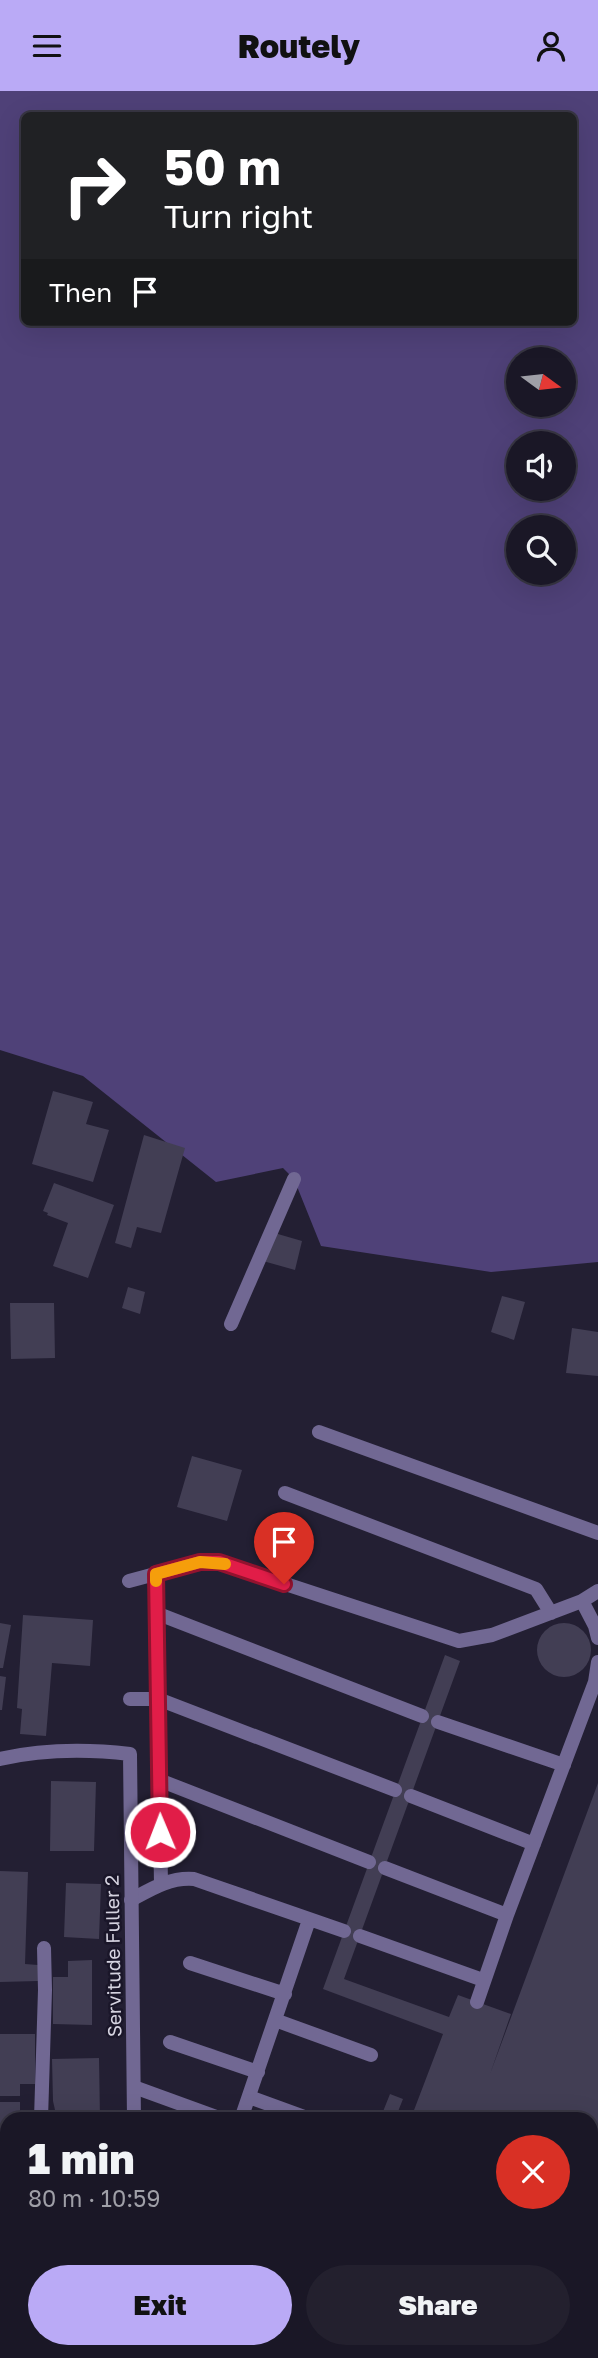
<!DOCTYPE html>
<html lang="en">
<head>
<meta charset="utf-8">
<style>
  body { margin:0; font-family:"Golos Text",sans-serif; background:#23202e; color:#f1f3f6; height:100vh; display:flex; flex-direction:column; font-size:26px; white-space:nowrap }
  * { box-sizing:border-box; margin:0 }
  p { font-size:23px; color:#9f9fa7 }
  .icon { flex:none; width:38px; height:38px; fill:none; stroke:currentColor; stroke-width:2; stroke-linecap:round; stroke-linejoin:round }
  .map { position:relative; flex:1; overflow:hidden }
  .details { position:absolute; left:0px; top:2021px; width:598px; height:247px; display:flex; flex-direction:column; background:#1a1726; border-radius:21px 21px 0 0; box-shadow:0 7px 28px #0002,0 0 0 2px #383643 }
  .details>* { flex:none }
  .hud { position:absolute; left:21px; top:21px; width:556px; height:214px; border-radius:10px; box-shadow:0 7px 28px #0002,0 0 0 2px #383643; background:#202124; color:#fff; overflow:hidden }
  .needle { width:46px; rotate:105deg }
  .buttons { position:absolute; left:506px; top:256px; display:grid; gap:14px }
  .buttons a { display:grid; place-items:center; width:70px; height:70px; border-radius:50%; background:#1a1726; box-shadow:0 7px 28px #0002,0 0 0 2px #383643; font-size:35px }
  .pin { position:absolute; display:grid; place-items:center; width:60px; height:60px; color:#fff; margin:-72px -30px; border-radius:50% 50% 50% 0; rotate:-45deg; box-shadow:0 0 7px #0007 }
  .pin .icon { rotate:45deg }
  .me { position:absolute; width:77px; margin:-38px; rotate:359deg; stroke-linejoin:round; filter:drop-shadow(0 0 5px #0008) }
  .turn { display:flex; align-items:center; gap:24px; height:147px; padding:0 28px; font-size:32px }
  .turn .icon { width:91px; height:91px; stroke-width:2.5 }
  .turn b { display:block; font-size:49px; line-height:60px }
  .then { display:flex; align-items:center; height:66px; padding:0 28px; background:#0003; gap:14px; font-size:26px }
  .round { display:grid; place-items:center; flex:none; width:74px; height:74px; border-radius:37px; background:#23202e }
  .head { display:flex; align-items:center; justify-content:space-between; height:119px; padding:0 28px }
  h1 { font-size:42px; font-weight:800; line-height:52px }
  .button { display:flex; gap:14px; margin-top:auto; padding:14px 28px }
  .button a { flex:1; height:80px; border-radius:42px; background:#baaaf6; color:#111; font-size:28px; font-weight:800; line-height:80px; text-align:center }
  .button a+a { background:#23202e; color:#f1f3f6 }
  header { display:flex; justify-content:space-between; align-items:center; height:91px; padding:0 28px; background:#baaaf6; color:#111; font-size:32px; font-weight:800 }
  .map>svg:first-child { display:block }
</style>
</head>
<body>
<header><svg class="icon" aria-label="menu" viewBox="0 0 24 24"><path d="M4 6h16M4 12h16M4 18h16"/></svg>Routely<svg class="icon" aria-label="person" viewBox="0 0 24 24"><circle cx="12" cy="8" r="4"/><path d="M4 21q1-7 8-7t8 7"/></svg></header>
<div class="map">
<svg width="598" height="2267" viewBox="0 0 598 2267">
  <rect width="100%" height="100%" fill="#231f33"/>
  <path fill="#4f4178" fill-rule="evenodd" d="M0 0H598V1171L491 1181 321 1155 294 1088 283 1077 216 1091 83 985 0 959ZM24 24H574V231H24ZM518 268H564V313H518ZM518 352H564V397H518ZM518 436H564V481H518Z"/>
  <path fill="#423e54" d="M53 1000 93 1011 86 1033 109 1039 93 1091 32 1073Z
    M144 1044 185 1057 161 1142 137 1136 131 1157 115 1152Z
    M54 1092 114 1114 88 1187 53 1175 68 1132 47 1124 48 1122 43 1120Z
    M271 1141 302 1150 295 1179 263 1170Z
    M128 1196 145 1201 140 1223 122 1217Z
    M502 1205 525 1211 514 1249 491 1241Z
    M10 1212H54L55 1267 11 1268Z
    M572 1237 598 1241V1285L566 1282Z
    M192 1365 242 1379 227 1430 177 1416Z
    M23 1524 93 1529 90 1575 52 1572 46 1645 20 1643 22 1618 17 1617Z
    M0 1532 11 1534 3 1577H0Z
    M537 1559a27 27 0 1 1 54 0a27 27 0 1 1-54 0Z
    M445 1564 460 1570 344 1888 449 1926 458 1904 511 1923 490 1983 598 1692V2139L592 2137V2028L411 2027 443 1943 323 1898Z
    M0 1585 6 1586 2 1619H0Z
    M51 1690 96 1691 94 1760H50Z
    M0 1780 28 1781 25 1873 38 1874V1890L0 1891Z
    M66 1792 101 1793 99 1848 64 1846Z
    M92 1869V1934L53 1933V1886H68V1870Z
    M0 1943H35V1993H20V2005H0Z
    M99 1967 100 2028H57L53 2010 52 1968Z
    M390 2003 403 2008 395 2028H380Z
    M0 2011H20V2024L24 2025V2028H7V2126L0 2125Z
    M543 2261H585L598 2267H558Z"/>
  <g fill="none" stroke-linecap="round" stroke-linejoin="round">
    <path stroke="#7e7b8c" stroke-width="4.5" stroke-dasharray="5 5" stroke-linecap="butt" d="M185 2261 196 2267"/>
    <path stroke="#716893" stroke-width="14" d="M231 1233 294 1088
      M319 1341 598 1442
      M285 1402 536 1498 551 1522
      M156 1483 161 1793
      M129 1490 200 1471H219L459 1550 492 1544 582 1510 598 1500
      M582 1510 595 1535 598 1547
      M156 1522 422 1625
      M130 1608H158L395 1699
      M438 1631 564 1674
      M159 1689 369 1771
      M411 1705 534 1753
      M385 1777 507 1824
      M131 1809C151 1798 170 1786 194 1788L344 1840
      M360 1845 483 1889
      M190 1872 285 1903
      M477 1911 507 1824 595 1591 598 1571
      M275 1929 371 1964
      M170 1951 258 1981
      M134 1996 222 2028
      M249 2006 310 2028
      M241 2028 309 1829
      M592 2179 598 2181
      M262 2261 278 2267
      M310 2267 312 2261
      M391 2267 393 2261
      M478 2267 480 2261"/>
    <path stroke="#716893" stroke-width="14" d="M0 1668C44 1658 86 1658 130 1663L134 2028
      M41 2028 45 1899 44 1857
      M0 2182H7"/>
    <path stroke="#c0b1f9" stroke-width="18" d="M0 2264 12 2267"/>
  </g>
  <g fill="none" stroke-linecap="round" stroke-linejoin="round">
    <g stroke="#92132f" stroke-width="18">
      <path id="route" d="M160 1741 156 1483 200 1471H219L284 1493"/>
    </g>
    <use href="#route" stroke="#e11d48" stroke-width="12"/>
    <path stroke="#f59e0b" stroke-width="12" d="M156 1490V1483L200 1471 225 1473"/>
  </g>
  <g text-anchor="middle" stroke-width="5" stroke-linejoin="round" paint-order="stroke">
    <g font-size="19" fill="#d5d3e0" stroke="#1a1629">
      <text transform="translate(113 1865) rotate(-91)" y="7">Servitude Fuller 2</text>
    </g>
  </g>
</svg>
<div class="buttons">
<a><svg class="needle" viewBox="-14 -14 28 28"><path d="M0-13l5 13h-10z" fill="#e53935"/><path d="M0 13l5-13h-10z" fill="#9f9fa7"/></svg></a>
<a><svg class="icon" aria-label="sound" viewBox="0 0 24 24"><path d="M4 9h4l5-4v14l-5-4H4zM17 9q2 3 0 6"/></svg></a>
<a><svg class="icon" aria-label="search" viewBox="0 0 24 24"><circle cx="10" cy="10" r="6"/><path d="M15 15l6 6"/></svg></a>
</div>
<div class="pin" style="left:284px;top:1493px;background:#d93025"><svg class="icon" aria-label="arrive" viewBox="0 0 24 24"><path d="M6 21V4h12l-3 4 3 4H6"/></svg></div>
<svg class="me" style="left:160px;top:1741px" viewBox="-20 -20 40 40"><circle r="17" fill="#e11d48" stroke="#fff" stroke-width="3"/><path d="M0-11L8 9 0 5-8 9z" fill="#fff"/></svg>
<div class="hud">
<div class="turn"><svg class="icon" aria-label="right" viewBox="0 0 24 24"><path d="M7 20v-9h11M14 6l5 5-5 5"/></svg><div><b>50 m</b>Turn right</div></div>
<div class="then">Then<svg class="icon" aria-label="arrive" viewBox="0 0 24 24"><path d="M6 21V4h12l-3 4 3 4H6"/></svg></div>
</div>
<section class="details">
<div class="head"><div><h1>1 min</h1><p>80 m · 10:59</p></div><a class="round" style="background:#d93025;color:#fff"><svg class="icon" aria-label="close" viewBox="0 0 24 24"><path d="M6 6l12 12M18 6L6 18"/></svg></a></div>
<div class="button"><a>Exit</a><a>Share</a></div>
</section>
</div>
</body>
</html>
